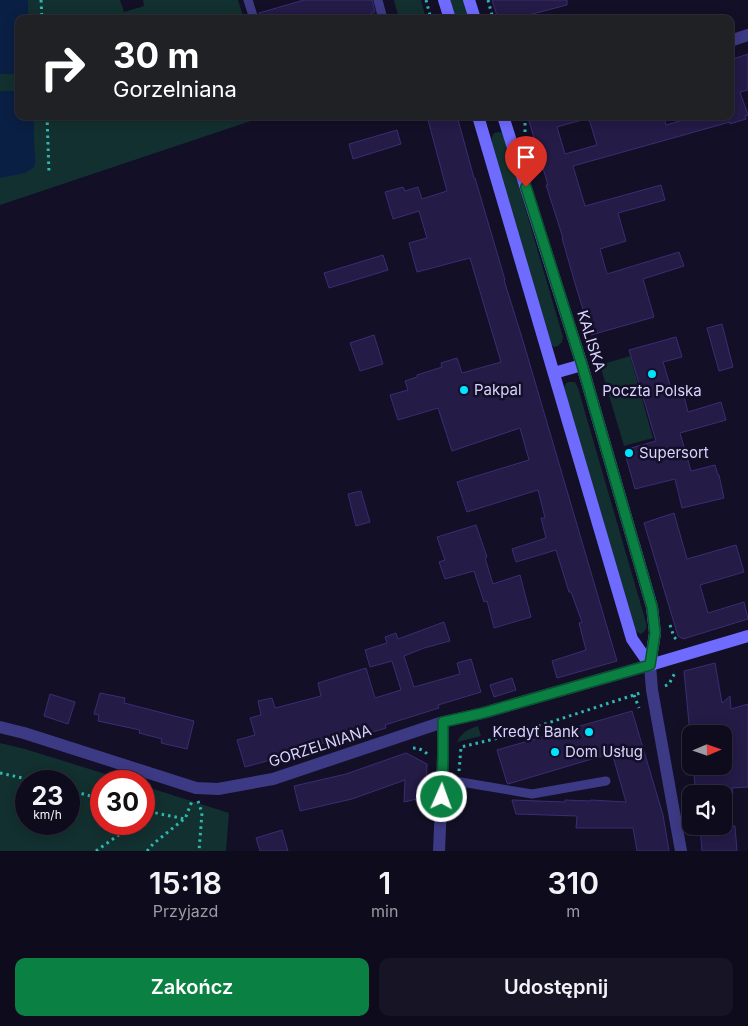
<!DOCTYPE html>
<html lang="pl">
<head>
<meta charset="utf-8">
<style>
  body { margin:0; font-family:Inter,sans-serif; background:#171425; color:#f1f3f6; height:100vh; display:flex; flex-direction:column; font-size:19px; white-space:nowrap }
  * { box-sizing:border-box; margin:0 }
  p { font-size:16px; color:#9b9ba3 }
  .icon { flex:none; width:28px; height:28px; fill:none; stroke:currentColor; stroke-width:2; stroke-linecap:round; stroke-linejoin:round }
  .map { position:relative; height:851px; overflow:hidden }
  .drawer { display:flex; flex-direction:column; background:#0e0b1c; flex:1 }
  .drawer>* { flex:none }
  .banner { position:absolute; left:15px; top:15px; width:719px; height:105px; border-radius:10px; box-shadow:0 2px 12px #0003,0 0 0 1px #2e2b3b; background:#202124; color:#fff; overflow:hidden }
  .needle { width:32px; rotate:88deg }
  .tools { position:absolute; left:682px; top:725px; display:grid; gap:10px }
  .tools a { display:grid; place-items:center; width:50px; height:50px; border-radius:10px; background:#0e0b1c; box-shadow:0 2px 12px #0003,0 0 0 1px #2e2b3b; font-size:25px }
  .speed { position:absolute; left:15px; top:770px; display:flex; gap:10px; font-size:25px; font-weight:700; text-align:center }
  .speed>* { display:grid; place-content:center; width:65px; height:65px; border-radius:50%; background:#0e0b1c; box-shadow:0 2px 12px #0003,0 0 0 1px #2e2b3b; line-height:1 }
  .speed small { font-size:12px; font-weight:400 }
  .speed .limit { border:8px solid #d22; background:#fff; color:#111 }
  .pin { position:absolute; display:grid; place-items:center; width:42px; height:42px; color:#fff; margin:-51px -21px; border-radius:50% 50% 50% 0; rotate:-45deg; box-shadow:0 0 5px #0007 }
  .pin .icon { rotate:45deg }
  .me { position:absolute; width:55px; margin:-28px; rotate:2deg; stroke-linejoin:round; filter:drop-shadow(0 0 4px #0008) }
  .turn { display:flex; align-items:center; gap:18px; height:105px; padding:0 15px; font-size:22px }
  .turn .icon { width:65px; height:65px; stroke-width:2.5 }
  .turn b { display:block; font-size:35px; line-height:42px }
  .eta { display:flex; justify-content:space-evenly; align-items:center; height:85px; text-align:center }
  .eta b { font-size:30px; font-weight:600; line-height:35px }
  .primary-button { display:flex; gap:10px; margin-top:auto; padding:10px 15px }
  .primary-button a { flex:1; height:58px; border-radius:10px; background:#0b8043; color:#fff; font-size:20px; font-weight:600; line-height:58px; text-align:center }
  .primary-button a+a { background:#171425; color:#f1f3f6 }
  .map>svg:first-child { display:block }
</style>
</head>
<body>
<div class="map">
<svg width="748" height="851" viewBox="0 0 748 851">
  <rect width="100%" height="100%" fill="#130f26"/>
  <path fill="#12302f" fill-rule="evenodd" d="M0 0H120L124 12 144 6 143 0H238L244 19H19V116H266L0 205Z
    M394 0H421L426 19H399Z
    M450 0H465L470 19H455Z
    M499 132 502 133 505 139 563 337 562 342 558 346 554 347 550 343 492 144V137L494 133Z
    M630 356 653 438 624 446 600 365Z
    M569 382H575L578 388 645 619C647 626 648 629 641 634L637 632 633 628 564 389 566 383Z
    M478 726 481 736 457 742C461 733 468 729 478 726Z
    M0 743 25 749 128 781H101V824H144V786L229 813 226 851H0ZM26 781H69V824H26Z"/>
  <path fill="#0a1f44" d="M0 0H28V19H19V74H0Z
    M0 91H19V116H33C34 125 34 133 34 142 34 152 37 158 34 167L25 173 0 178Z"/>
  <path fill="#241b47" stroke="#3b2d73" d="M304 0H372L375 12 370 14 371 19H260L259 13Z
    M492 0H567V5L513 19H498Z
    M748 54V90L740 92 748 115 745 116 746 119 730 124V122L573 166 585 206 661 185 665 200 618 213 626 241 600 249 607 274 679 252 684 266 643 279 654 317 591 335 577 290 562 238H563L546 185H548L529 121 546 116H581L582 120 557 127 565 154 597 145 588 116H664L666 125 697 116H730V60Z
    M427 116H457L474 178H475L505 280H504L523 341 617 661 557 678 552 661 586 650 579 623 582 622 571 592H569L556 550 516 562 512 549 546 538 541 518H545L538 490 467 512 457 482 529 460 520 428 452 451 438 408 398 420 390 395 408 390 405 381 417 377V375L442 367 441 363 457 358 462 373 501 362 470 258 417 272 409 243 427 238 419 211 393 219 385 192 403 187 405 191 418 187 422 199 447 191Z
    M397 130 401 144 353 159 349 144Z
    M383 255 388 270 329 288 324 273Z
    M722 324 733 367 719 371 707 328Z
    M374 335 383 364 360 371 350 343Z
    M676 337 682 357 663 362 673 395 683 392 688 412 721 402 726 420 680 433 691 471 715 465 718 475H719L724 498 682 508 675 479 635 489 624 450 656 441 629 350Z
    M361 491 370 522 356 526 348 494Z
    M674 513 687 559 736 545 744 572 700 585 708 613 744 602 748 619 683 639 678 636 644 523Z
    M476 525 487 557 485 558 493 584 520 575 531 617 494 628 487 601 484 602 474 571 445 579 439 562 445 560 437 537Z
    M444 622 450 641 424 648 404 656 414 687 460 674 457 663 471 659 481 692 438 705 439 708 385 725 386 728 332 744V741L277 754 278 758 245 767 237 740 255 735 250 718 261 715 258 701 272 698 275 708 321 696 318 683 366 668 375 698 401 690 392 661 370 667 365 650 387 643 385 637 396 633 398 639Z
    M715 663 722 703 730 696 731 709 748 704V787L732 788 733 794H696L693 766H724V734H690L684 671Z
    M512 678 516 690 494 697 490 685Z
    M100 693 125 698 124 703 194 721 187 749 161 743 162 739 139 733 140 730 98 721 99 715 94 714Z
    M50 694 75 702 68 724 44 716Z
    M632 711 663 815 669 851H637L633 828H576L577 816 516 814 512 800 565 802V800L591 801V800L626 802 612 753 508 784 507 783 497 750Z
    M406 753 427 764 426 797 404 802 405 780 352 799 300 811 294 786 346 774Z
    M700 826H735L737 851H702Z
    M282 830 288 851H260L256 838Z"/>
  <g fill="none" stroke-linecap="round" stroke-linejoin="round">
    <path stroke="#2fb8b0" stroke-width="3" stroke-dasharray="2.5 4" stroke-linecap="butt" d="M41 0 42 19
      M426 0 431 19
      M488 0 493 19
      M47 116 49 173
      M525 132V123L531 116
      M670 625 674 637 678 641
      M665 686 669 684 676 671
      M634 695 639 708
      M413 748C420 748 425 751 429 756
      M459 771 461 747 511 735 640 693
      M0 773 36 781
      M69 790 101 799
      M198 801 202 813 199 851
      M144 817 151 812 185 819 192 801
      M96 851 134 824
      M147 851 153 844 184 819"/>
    <path stroke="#3d3a85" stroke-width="9" d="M248 0 254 19
      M378 0 383 19
      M443 779 532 794 606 781"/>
    <path stroke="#3d3a85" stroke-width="12" d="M730 41 748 35
      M0 727 24 733 196 788 218 789 273 779 443 722 483 713 650 665 652 690 681 851
      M439 851 443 756V722"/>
    <path stroke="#6f6bff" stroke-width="12" d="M444 0 450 19
      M469 0 475 19
      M478 116 632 639 650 665
      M503 116 582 365 652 607 655 633 650 665
      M554 373 582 365
      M650 665 748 636"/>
  </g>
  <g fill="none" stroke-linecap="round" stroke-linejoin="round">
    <g stroke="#07532c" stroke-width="12">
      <path id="route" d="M442 797 443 756V722L483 713 650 665 655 633 652 607 582 365 526 187"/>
    </g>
    <use href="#route" stroke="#0b8043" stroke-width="9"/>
  </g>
  <g fill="#00e5ff" stroke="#130f26" stroke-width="2">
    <circle cx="652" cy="374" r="5"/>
    <circle cx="464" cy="390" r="5"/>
    <circle cx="629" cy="453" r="5"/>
    <circle cx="589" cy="732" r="5"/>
    <circle cx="555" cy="752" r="5"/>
  </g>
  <g text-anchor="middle" stroke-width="5" stroke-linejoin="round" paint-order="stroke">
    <g font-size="15" fill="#d9d4ff" stroke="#130f26">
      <text transform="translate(591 341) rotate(73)" y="5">KALISKA</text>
      <text transform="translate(320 746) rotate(-18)" y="5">GORZELNIANA</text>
    </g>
    <g font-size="15" fill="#d9d4ff" stroke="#130f26" text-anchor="start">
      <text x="474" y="395">Pakpal</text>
      <text x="652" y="396" text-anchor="middle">Poczta Polska</text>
      <text x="639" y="458">Supersort</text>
      <text x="579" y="737" text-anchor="end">Kredyt Bank</text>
      <text x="565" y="757">Dom Usług</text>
    </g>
  </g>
</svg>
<div class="tools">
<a><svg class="needle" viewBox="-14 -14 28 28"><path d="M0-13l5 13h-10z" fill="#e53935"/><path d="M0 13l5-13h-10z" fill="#9b9ba3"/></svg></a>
<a><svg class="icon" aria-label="sound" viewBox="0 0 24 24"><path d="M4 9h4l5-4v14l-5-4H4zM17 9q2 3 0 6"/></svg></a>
</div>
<div class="speed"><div>23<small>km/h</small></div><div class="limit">30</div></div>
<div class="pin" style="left:526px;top:187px;background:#d93025"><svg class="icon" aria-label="arrive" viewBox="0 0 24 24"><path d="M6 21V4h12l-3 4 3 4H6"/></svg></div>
<svg class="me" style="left:442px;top:797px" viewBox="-20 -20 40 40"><circle r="17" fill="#0b8043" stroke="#fff" stroke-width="3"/><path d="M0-11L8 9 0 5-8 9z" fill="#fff"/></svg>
<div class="banner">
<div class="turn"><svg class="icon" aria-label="right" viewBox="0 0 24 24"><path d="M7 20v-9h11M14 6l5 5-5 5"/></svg><div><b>30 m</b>Gorzelniana</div></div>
</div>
</div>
<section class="drawer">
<div class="eta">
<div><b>15:18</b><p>Przyjazd</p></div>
<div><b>1</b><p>min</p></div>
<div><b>310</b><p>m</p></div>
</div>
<div class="primary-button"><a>Zakończ</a><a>Udostępnij</a></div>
</section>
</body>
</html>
